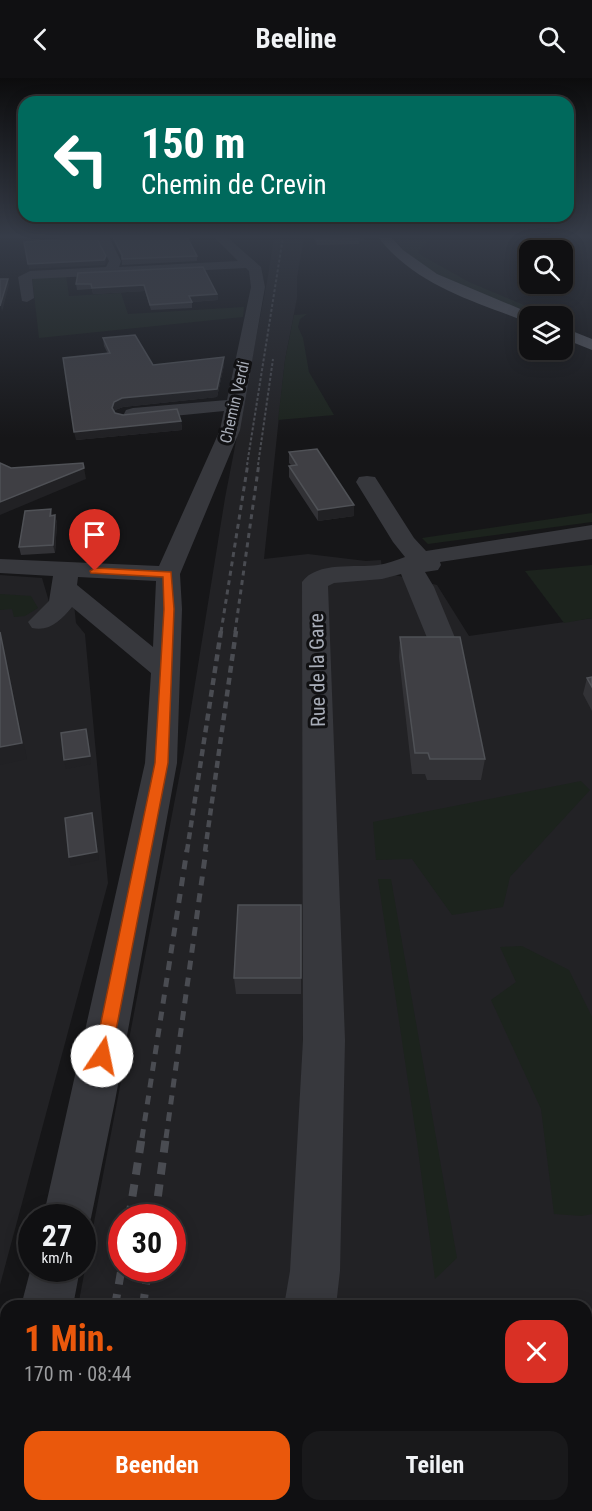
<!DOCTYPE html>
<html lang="de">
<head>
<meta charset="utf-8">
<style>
  body { margin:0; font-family:"Roboto Condensed",sans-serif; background:#19191b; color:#f1f3f6; height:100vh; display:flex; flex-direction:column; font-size:22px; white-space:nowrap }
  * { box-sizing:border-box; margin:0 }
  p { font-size:20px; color:#9c9d9f }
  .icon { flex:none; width:33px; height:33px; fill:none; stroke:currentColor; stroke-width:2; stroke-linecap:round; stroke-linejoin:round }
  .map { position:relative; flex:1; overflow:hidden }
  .panel { position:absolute; left:0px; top:1222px; width:592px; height:212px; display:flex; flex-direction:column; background:#101012; border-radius:18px 18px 0 0; box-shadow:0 3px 15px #0003,0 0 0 2px #303032 }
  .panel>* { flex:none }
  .top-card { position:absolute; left:18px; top:18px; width:556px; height:126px; border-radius:18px; box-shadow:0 3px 15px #0003,0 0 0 2px #303032; background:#00695c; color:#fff; overflow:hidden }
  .tools { position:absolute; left:519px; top:162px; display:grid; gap:12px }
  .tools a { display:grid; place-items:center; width:54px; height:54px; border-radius:12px; background:#101012; box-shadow:0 3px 15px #0003,0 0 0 2px #303032; font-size:30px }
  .speed { position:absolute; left:18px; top:1126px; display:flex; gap:12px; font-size:30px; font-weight:700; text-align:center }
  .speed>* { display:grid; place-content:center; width:78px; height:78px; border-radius:50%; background:#101012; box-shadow:0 3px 15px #0003,0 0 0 2px #303032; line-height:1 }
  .speed small { font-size:15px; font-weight:400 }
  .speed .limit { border:9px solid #d22; background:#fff; color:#111 }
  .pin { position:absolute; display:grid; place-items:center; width:51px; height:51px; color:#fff; margin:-62px -26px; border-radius:50% 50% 50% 0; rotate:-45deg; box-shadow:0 0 6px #0007 }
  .pin .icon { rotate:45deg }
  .me { position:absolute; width:66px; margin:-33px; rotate:11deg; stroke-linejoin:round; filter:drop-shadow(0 0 4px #0008) }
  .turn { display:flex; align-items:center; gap:21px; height:126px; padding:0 24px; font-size:27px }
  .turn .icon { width:78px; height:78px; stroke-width:2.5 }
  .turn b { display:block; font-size:42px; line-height:51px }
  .round { display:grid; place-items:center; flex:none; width:63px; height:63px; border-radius:18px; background:#19191b }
  .headline { display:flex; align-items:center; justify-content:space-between; height:102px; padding:0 24px }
  h1 { font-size:36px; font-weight:700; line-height:45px; color:#ea580c }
  .cta { display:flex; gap:12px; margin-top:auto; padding:12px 24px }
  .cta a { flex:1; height:69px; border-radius:18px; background:#ea580c; color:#fff; font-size:24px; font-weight:700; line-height:69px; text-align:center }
  .cta a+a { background:#19191b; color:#f1f3f6 }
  header { display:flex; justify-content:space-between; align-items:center; height:78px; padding:0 24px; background:#101012; font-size:27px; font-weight:700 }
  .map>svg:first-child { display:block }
</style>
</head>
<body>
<header><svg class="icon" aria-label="back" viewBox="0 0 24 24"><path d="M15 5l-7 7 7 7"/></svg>Beeline<svg class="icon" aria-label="search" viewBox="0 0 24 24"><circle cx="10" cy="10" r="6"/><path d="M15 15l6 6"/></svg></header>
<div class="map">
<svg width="592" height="1433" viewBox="0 0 592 1433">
  <rect width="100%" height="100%" fill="#161618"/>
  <path fill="#222225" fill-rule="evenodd" d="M274 159H304L297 200V220L285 282 264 481 308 476 366 483 381 482 382 494 437 507 469 558 592 540V1433H39L40 1428H586V1228H78L184 674 225 420 268 198ZM122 1140H172V1191H122Z
    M0 497 42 500 50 527 74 526 76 545 85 556 108 805 0 1207Z"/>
  <path fill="#1c231d" d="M393 159H432L418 173 421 177 469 204 550 238H540C491 220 425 204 393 159Z
    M66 197 69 218 121 215 128 236 244 229 243 239 39 260 32 199Z
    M307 236 300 241 298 249 303 260 309 294 334 337 278 342 285 282 294 237Z
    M592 435V444L428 466 422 460Z
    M592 487V540L564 545 525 493Z
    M0 516 31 518 38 530 25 538 14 539 12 531 0 532Z
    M581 703 590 712 510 799 503 829 452 837 412 781 376 782 373 744Z
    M378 801H391L457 1180 435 1201 417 1064Z
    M522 868 569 892 592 939V1136L582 1138 554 1136 541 1031 491 922 516 904 500 869Z"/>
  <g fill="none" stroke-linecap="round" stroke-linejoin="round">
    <path fill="#37383d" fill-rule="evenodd" d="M97 159H109L121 183 119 189 238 183 214 159H227L261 189 265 209 240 352 180 496 182 531 177 685 115 1023 91 1140 82 1158V1140H43L145 685 151 595 72 529C61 542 50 554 32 550L28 544 49 523 53 498 0 495V481L159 488 220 352 224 333 133 342 126 340 124 336 126 332 133 330 227 322 251 209 249 193 246 190 32 201 34 220 27 224 22 223 18 199 30 193 106 189 109 183ZM78 499 156 503 153 569 77 507Z
      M367 398 375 399 414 460 426 473 592 447V461L440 484 441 487 438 492 425 494 434 509 458 567 454 573 444 575 434 573 430 567 401 496 382 501 334 505 328 508 345 962 340 1193 336 1228H284L290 1193 303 962 302 504C317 483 356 490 378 487 387 486 396 482 405 479L393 464 356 404 359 399Z
      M32 1186V1191H80L73 1228H21Z
      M6 1379V1428H31L30 1433H0V1381Z
      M245 1428H305L304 1433H244Z"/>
    <path fill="#53555c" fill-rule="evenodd" d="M378 159H391L403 172 437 196 537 238H530V244L525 243C472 223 414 206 378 159Z
      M562 249 592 261V272L562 260Z"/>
    <path stroke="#4a4c52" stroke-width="2" stroke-dasharray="3 2" stroke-linecap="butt" d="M247 387 283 159
      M258 387 273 281"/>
    <path stroke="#4a4c52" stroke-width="3" stroke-dasharray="5 4.5" stroke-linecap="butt" d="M221 554 248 385
      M235 554 259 385"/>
    <path stroke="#4a4c52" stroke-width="4.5" stroke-dasharray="7 5" stroke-linecap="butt" d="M187 773 221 553
      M205 773 236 553"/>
    <path stroke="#4a4c52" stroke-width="5" stroke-dasharray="9 8" stroke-linecap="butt" d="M142 1060 187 772
      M166 1060 206 772"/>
    <path stroke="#4a4c52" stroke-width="8" stroke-dasharray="12 10" stroke-linecap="butt" d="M129 1140 142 1058
      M155 1140 166 1058
      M115 1228 122 1188
      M143 1228 148 1191
      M83 1433 84 1428
      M114 1433 115 1428"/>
  </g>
  <path fill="#323236" d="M112 159H187L197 178V183L122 187V180Z
    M313 159H364V162L359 163V166L317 167Z
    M78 195 217 216 218 222 192 224V230L151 232 145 213 93 216 92 211 77 212 76 206Z
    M103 260 153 287H224L217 319 123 329 115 332 114 334 115 335 123 337 181 343 182 352 76 362 108 276 104 268Z
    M289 374 354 427V438L318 443 289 399V388L291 387 289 385Z
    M51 431 52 437H55L57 445 55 475 21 477 19 469Z
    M400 559 485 681 481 702H427L425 696H412L399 579Z
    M592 599V633L583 616 587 600Z
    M301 827V916H236L234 900Z"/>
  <path fill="#212124" d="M106 178V183L105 187 29 191 28 186Z
    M8 201 9 207 2 234 1 228Z
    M144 207 145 213 93 216 92 210Z
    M217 216 218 222 190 224 189 218Z
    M224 279V287L217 319 123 329 115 332 113 338 112 330 114 324Z
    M181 343 182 352 76 362 74 354Z
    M84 390 86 401 0 437V424Z
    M354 427V438L318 443V432Z
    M55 437 57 445 55 475 53 467Z
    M0 553 27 681 0 687Z
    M86 651 91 686 66 691 64 682Z
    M92 735 99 782 71 788 69 779Z"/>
  <path fill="#3f3f44" stroke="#4f5156" stroke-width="1.5" d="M62 159H96L106 178 104 182 28 186 24 164 63 161Z
    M113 159H187L197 178 122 181V177Z
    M316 159H357L359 161 317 162Z
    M203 189 217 216 189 218 192 224 150 227 144 207 92 210 91 206H76L78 195Z
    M0 201H8L0 228Z
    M135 257 153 287 224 279 217 311 122 320 114 324 112 330 115 335 123 337 177 331 181 343 74 354 63 280 110 275 103 260Z
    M317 371 354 427 318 432 289 388 297 387 289 374Z
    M0 385 11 390 83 385 84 390 0 424Z
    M51 431 50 438 55 437 53 467 19 469 25 433Z
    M0 554 22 665 0 669Z
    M400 559H460L485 681H430L428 675H415Z
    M592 599V609L587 600Z
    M86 651 90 678 64 682 61 655Z
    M92 735 97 774 69 779 65 740Z
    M238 827H301V900H234Z"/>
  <linearGradient id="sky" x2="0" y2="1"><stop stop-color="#0c0c0d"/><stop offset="0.44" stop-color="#363c48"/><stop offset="1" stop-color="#363c48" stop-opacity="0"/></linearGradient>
  <rect width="592" height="360" fill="url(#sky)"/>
  <path fill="#ea580c" stroke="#983908" stroke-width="1.5" d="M95 490 171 494 174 531 168 685 111 978 109 983 102 986 96 983 94 978 155 685 164 531 163 499 91 495 90 493Z"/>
  <g text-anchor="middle" stroke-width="6" stroke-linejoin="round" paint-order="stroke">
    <g font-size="16" fill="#a8adb8" stroke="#111113">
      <text transform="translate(234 324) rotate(-77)" y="6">Chemin Verdi</text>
    </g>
    <g font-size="20" fill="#a8adb8" stroke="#111113">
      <text transform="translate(317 592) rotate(-91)" y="7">Rue de la Gare</text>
    </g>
  </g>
</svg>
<div class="tools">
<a><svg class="icon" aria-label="search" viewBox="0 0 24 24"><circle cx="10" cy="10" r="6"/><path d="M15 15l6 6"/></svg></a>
<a><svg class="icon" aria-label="layers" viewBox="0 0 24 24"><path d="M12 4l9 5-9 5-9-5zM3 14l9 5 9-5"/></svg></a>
</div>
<div class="speed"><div>27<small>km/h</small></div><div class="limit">30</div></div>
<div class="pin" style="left:95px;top:493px;background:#d93025"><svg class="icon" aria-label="arrive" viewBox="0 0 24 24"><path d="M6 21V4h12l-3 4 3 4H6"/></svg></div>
<svg class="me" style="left:102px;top:978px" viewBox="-20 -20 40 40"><circle r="19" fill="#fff"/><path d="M0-13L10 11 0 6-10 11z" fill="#ea580c"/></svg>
<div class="top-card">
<div class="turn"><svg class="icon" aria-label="left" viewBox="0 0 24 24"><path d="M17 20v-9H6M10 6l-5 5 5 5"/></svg><div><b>150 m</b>Chemin de Crevin</div></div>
</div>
<section class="panel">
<div class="headline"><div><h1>1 Min.</h1><p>170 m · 08:44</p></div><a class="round" style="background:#d93025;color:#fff"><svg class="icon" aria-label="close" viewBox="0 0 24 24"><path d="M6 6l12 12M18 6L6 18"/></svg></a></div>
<div class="cta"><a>Beenden</a><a>Teilen</a></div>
</section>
</div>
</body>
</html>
